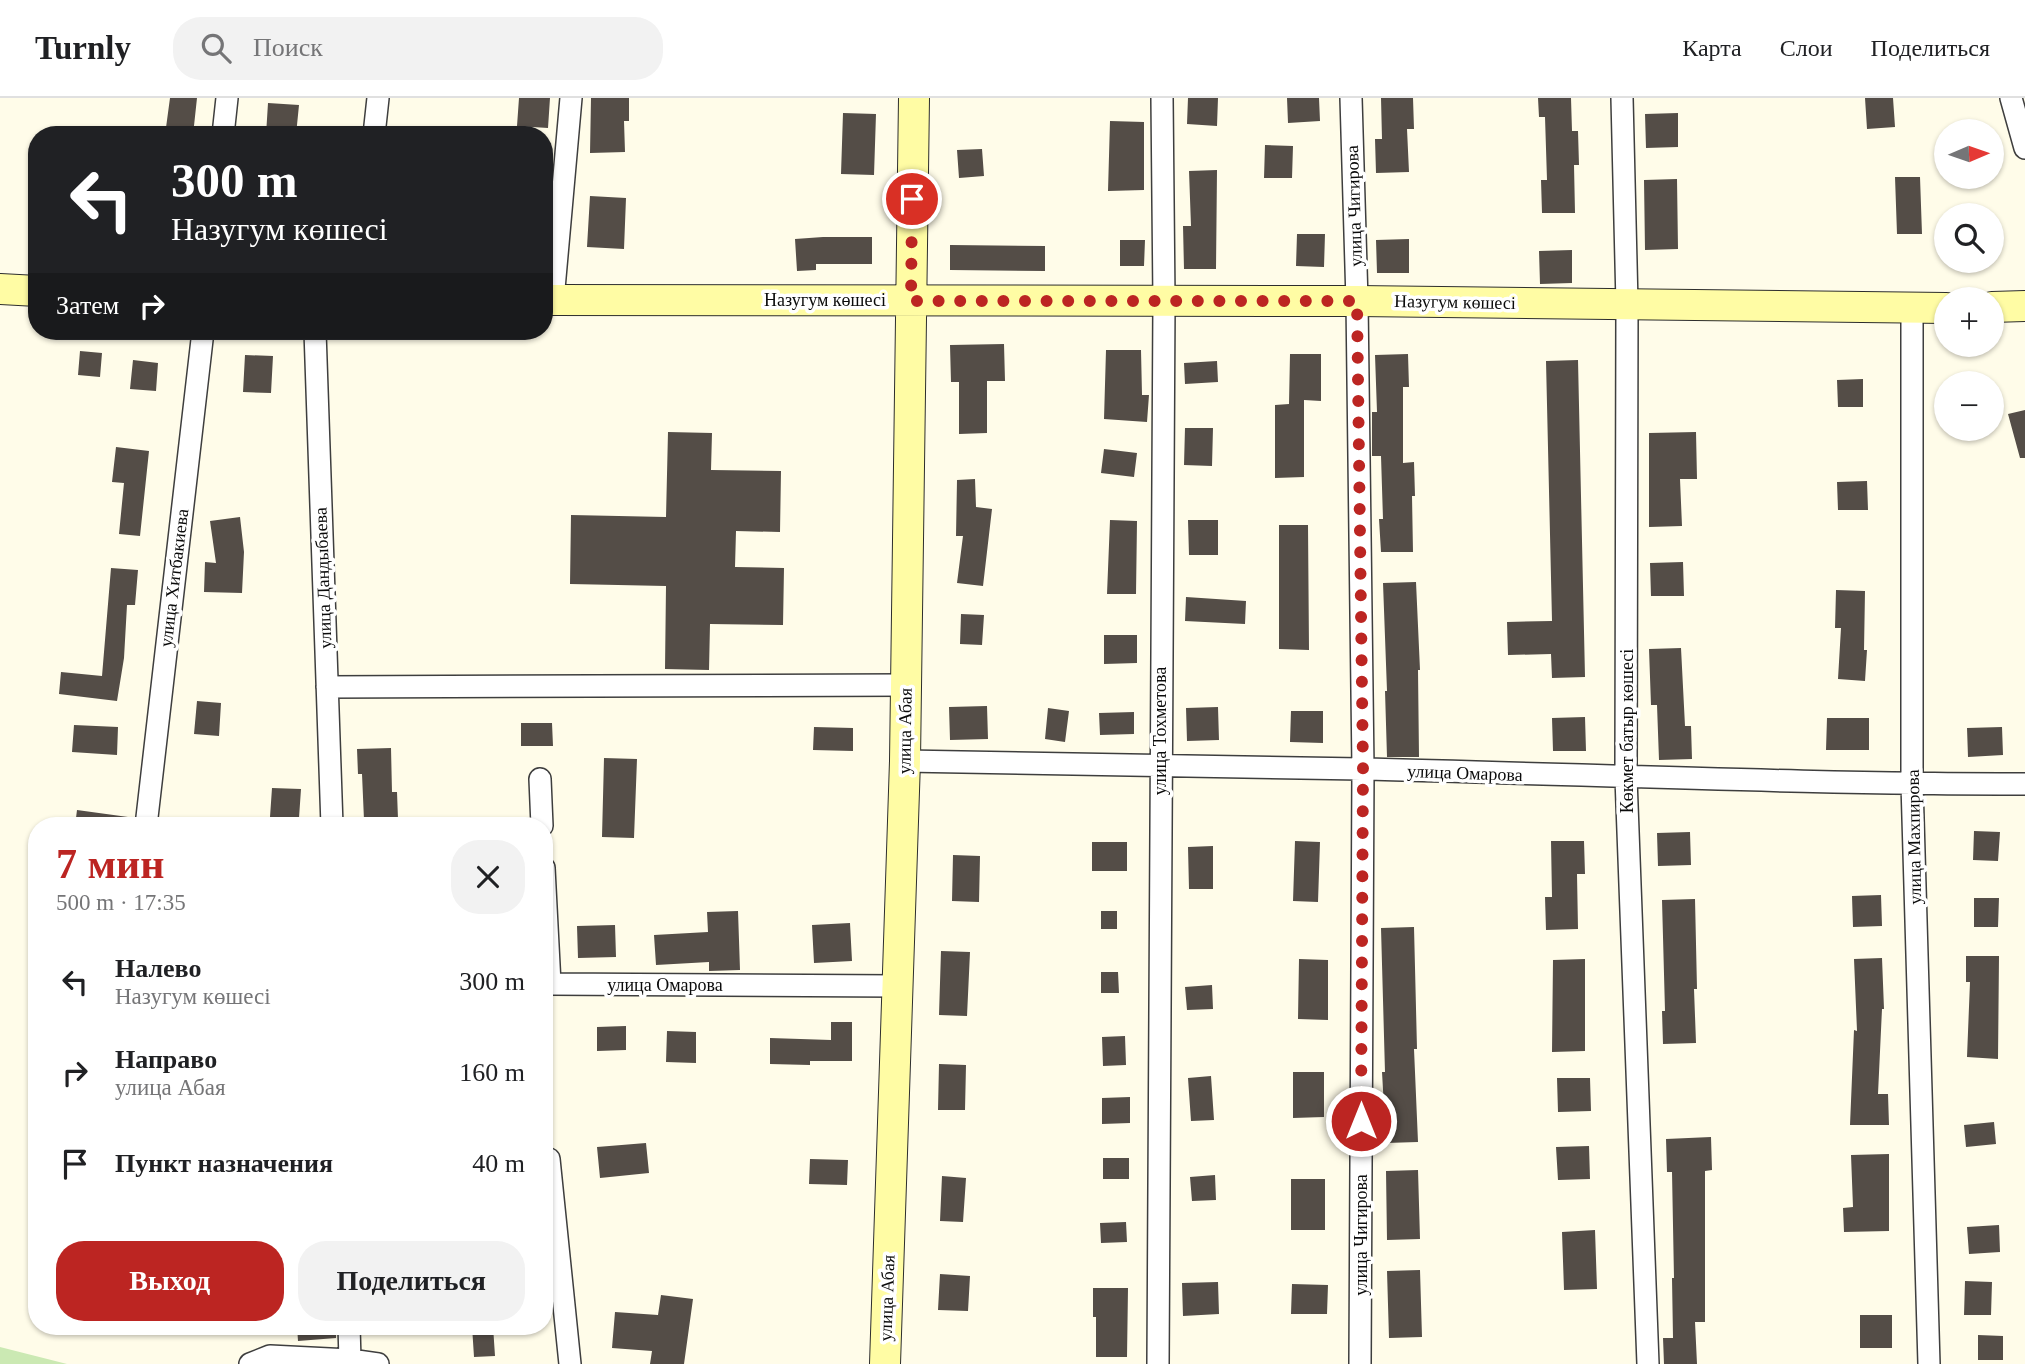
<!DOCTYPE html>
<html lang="ru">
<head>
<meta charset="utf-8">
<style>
  body { margin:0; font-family:Georgia,serif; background:#f2f2f2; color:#202124; height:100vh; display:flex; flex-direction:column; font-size:26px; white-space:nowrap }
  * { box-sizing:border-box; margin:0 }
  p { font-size:23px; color:#757577 }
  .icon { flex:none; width:38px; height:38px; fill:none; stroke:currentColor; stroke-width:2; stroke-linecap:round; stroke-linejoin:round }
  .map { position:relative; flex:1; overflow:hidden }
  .details { position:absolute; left:28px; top:719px; width:525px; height:518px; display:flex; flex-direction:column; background:#fff; border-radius:28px; box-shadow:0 2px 5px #0004 }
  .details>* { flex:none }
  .top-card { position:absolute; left:28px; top:28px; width:525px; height:214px; border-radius:28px; box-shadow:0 2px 5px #0004; background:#202124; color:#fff; overflow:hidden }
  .needle { width:46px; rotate:88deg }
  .tools { position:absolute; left:1934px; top:21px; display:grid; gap:14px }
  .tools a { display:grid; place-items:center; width:70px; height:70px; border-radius:50%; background:#fff; box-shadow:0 2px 5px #0004; font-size:35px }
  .pin { position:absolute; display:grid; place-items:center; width:60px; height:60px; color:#fff; margin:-30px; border:4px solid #fff; border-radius:50%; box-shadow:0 2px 7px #0007 }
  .me { position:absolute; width:77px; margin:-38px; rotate:0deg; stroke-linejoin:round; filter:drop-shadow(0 0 5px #0008) }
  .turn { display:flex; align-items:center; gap:24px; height:147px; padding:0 28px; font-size:32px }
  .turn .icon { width:91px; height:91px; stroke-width:2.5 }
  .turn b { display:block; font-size:49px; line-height:60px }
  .then { display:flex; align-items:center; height:66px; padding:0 28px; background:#0003; gap:14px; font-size:26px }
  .round { display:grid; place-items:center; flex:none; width:74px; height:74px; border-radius:28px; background:#f2f2f2 }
  .headline { display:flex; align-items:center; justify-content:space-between; height:119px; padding:0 28px }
  h1 { font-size:42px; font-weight:800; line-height:52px; color:#bc2522 }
  .cta { display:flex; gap:14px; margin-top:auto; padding:14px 28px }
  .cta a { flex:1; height:80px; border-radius:28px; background:#bc2522; color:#fff; font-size:28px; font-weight:800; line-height:80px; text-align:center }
  .cta a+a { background:#f2f2f2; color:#202124 }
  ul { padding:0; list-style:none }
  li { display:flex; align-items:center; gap:21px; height:91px; padding:0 28px }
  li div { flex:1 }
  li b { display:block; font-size:26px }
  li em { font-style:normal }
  header { display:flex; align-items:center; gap:42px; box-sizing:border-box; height:98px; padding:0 35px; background:#fff; border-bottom:2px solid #e0e0e0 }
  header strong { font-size:33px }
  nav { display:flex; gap:38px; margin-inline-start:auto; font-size:24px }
  .search { width:490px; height:63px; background:#f2f2f2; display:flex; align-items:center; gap:18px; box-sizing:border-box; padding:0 24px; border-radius:28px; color:#757577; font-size:26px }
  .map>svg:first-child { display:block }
</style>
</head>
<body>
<header>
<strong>Turnly</strong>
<div class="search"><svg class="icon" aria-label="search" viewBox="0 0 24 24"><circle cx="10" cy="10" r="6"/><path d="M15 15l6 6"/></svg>Поиск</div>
<nav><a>Карта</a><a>Слои</a><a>Поделиться</a></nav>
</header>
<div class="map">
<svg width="2025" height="1266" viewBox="0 0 2025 1266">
  <rect width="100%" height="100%" fill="#fffce9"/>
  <path fill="#cbe9b3" d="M0 1249 67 1266H0Z"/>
  <path fill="#544d47" d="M170 0H197L193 37H165Z
    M519 0H550L548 30 517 28Z
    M591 0H629V23H624L625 54 590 55Z
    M1188 0H1218L1217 28 1187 26Z
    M1287 0H1319L1320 23 1288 25Z
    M1381 0H1413L1414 31H1407L1409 74 1376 75 1375 41H1382Z
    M1538 0H1571L1572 33H1578L1579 67H1574L1575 115H1542L1541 82H1547L1545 19H1539Z
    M1865 0H1893L1895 29 1867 31Z
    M268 5 299 7 296 37H266Z
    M843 15 876 16 874 77 841 76Z
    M1678 15V49L1646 50 1645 16Z
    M1110 23 1144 24V92L1108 93Z
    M1265 47 1293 48 1292 80H1264Z
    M982 51 984 78 959 80 957 52Z
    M1217 72 1216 171H1184L1183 128H1191L1189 73Z
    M1895 79H1920L1922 136H1897Z
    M1677 81 1678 151 1645 152 1644 82Z
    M590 98 626 100 624 151 587 149Z
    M1297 136H1325L1324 169 1296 168Z
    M823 139H872V166H816V172L797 173 795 141Z
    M1409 141V175H1377L1376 142Z
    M1120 142H1145L1144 168H1120Z
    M950 147 1045 148V173L950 172Z
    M1572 152V185L1540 186 1539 153Z
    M1004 246 1005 283H987V335L959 336V284H951L950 247Z
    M1106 252H1141L1142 297H1149L1147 324 1104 321Z
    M80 253 102 255 100 279 78 277Z
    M1290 256H1321V303L1304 302V379L1275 380V307L1289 306Z
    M1408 256 1409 289H1403V365L1414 364 1415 398H1412L1413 454H1381L1379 421H1383L1381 358H1372V314H1377L1375 257Z
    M245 257 273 258 271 295 243 294Z
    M133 262 158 265 156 293 130 291Z
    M1578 262 1585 579 1552 580 1551 556 1508 557 1507 524 1552 523 1546 263Z
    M1217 263 1218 284 1185 286 1184 265Z
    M1863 281V309H1838L1837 282Z
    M2025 312V360H2020L2008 316Z
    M1185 330H1213L1212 368 1184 367Z
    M668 334 712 335 711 372 781 373 780 434 736 433 735 469 784 470 783 527 710 526 709 572 665 571 666 488 570 486 571 417 666 419Z
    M1696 334 1697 381H1680L1682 428 1649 429V335Z
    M116 349 149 353 140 438 119 436 124 385 112 384Z
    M1104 351 1137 355 1134 379 1101 375Z
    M975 381 976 409 992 411 983 488 957 485 963 438H956L957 382Z
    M1867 383 1868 412H1838L1837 384Z
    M240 419 244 454 242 495 204 494 205 464 216 465 210 423Z
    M1110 422 1137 423 1136 496H1107Z
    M1188 422H1218V457H1189Z
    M1279 427H1308L1309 552 1279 551Z
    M1683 464 1684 498H1651L1650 465Z
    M111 470 138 472 135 507H127L124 560 117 603 59 596 61 574 102 578Z
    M1416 484 1420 572H1418L1419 659H1387L1385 593H1387L1383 485Z
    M1836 492 1865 493 1864 552H1867L1865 583 1838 581 1841 530H1835Z
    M1186 499 1246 503 1245 526 1185 523Z
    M961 516 984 517 982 547 960 546Z
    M1104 537H1137V565L1104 566Z
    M1681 550 1685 628H1691L1692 661 1659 662 1657 607H1651L1649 551Z
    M197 603 221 605 219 638 194 636Z
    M987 608 988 641 950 642 949 609Z
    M1218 609 1219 642 1187 643 1186 610Z
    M1048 610 1069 613 1065 644 1045 641Z
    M1291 613H1323V645L1290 644Z
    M1134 614V636L1100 637 1099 615Z
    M1585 619 1586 653H1553L1552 620Z
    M1827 620H1869V652H1826Z
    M521 625H552L553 648H521Z
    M74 627 118 629 117 657 72 654Z
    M814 629 853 630V653L813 652Z
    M2002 629 2003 657 1968 659 1967 630Z
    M391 650 392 694H397L398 721 364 722 362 676H358L357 651Z
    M604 660 637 661 634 740 602 739Z
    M272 690 301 691 299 720 270 719Z
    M77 712 128 719 127 728H75Z
    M1974 733 2000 734 1998 763 1973 762Z
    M1690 734 1691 767 1658 768 1657 735Z
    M1295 743 1320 744 1318 804 1293 803Z
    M1551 743H1584L1585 776H1577L1578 831 1546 832 1545 799H1552Z
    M1092 744H1127V773H1092Z
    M1213 748V791H1189L1188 749Z
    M953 757 980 758 979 804 952 803Z
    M1881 797 1882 828 1853 829 1852 798Z
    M1974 800H1999L1998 829H1974Z
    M1695 801 1697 891H1694L1696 945 1663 946 1662 913H1665L1662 802Z
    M738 813 740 872 709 873V864L656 867 654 837 708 834 707 814Z
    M1101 813H1117V831H1101Z
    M850 825 852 863 814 865 812 827Z
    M615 827 616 859 578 860 577 828Z
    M1414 829 1417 951H1414L1418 1044 1386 1045 1382 974H1385L1381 830Z
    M941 853 970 854 967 918 939 917Z
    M1966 858H1999L1998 961 1967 959 1970 884H1966Z
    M1882 860 1884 911H1882L1878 996H1888L1889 1027H1850L1854 932 1857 933 1854 861Z
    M1299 861 1328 862V922L1298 921Z
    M1585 861V953L1552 954 1553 862Z
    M1101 874H1118L1119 895H1101Z
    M1212 887 1213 911 1187 912 1185 889Z
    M831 924H852V963H810V967L770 966V940L831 942Z
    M626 928V952L597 953V929Z
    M667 933 696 934V965L666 964Z
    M1125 938 1126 967 1103 968 1102 939Z
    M939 966 966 967 965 1012H938Z
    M1293 974H1324V1019L1293 1020Z
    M1211 978 1214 1022 1191 1023 1188 980Z
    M1557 980H1590L1591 1013 1558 1014Z
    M1130 999V1025L1102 1026V1000Z
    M1994 1024 1996 1046 1966 1049 1964 1027Z
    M1711 1039 1712 1072 1705 1073V1224H1695L1697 1266H1664L1663 1240H1673L1672 1180H1674L1672 1074H1667L1666 1041Z
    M646 1045 649 1075 600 1080 597 1049Z
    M1589 1048 1590 1081 1558 1082 1556 1049Z
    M1889 1056V1133L1844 1134 1843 1110 1853 1109 1851 1057Z
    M1103 1060H1129V1081H1103Z
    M810 1061 848 1062 847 1087 809 1086Z
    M1418 1072 1420 1141 1387 1142 1386 1073Z
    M1215 1077 1216 1102 1192 1103 1190 1079Z
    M942 1078 966 1080 963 1124 940 1123Z
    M1291 1081H1325V1132H1291Z
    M1126 1124 1127 1144 1101 1145 1100 1125Z
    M1999 1127 2000 1154 1969 1156 1967 1129Z
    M1595 1132 1597 1191 1564 1192 1562 1134Z
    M1420 1172 1422 1239 1389 1240 1387 1173Z
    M940 1176 970 1178 968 1213 938 1212Z
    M1965 1183 1992 1184 1991 1217H1964Z
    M1218 1184 1219 1216 1183 1218 1182 1185Z
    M1292 1186 1328 1187 1327 1216H1291Z
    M1093 1190H1128L1127 1259H1096V1219H1093Z
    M661 1197 693 1201 684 1266H650L652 1253 612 1250 615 1214 658 1217Z
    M1860 1217H1892V1250H1860Z
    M297 1228H336V1240L298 1243Z
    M472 1228H493L495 1258 474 1259Z
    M1978 1237 2003 1238V1262H1978Z"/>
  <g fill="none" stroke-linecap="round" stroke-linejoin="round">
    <g stroke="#3e3e3e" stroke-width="24">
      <path id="street" d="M1351 0 1357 203 1363 671 1360 1266
        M1622 0 1627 206 1626 680 1648 1266
        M2011 0 2025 50
        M223 37 227 0
        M374 37 378 0
        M553 202 571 0
        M1912 212V686L1929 1266
        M315 233 332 728
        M327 589 906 587
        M905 663C1057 665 1209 667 1361 671 1582 676 1803 686 2025 686
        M540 681 542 728
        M146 728 203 233
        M544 770 550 886 898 888
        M549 1061 570 1266
        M349 1228 350 1262
        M250 1266 270 1258 350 1262 378 1266
        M1158 1266 1164 203 1162 0"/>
    </g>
    <g stroke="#2d2d2d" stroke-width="32">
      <path id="secondary" d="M0 191 37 193
        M544 202 1357 203 1946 210
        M1992 209 2025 208
        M885 1266 905 663 914 0"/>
    </g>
    <use href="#street" stroke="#fff" stroke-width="21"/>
    <use href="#secondary" stroke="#fffca4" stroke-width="30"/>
  </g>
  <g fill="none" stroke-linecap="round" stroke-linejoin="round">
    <path stroke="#bc2522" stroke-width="12" stroke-dasharray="0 21.6" d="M912 101 911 203H1357L1363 671 1361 1023"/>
  </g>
  <g text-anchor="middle" stroke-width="7" stroke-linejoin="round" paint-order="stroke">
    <g font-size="18" fill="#0b0b0b" stroke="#fff">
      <text transform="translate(1354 108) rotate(-92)" y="6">улица Чигирова</text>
      <text x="825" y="208">Назугум көшесі</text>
      <text transform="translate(1455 204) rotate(1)" y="6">Назугум көшесі</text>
      <text transform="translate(174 480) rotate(-83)" y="6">улица Хитбакиева</text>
      <text transform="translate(323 480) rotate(-92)" y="6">улица Дандыбаева</text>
      <text transform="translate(905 633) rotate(-89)" y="6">улица Абая</text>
      <text transform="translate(1160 633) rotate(-90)" y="6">улица Тохметова</text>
      <text transform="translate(1627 633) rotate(-90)" y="6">Көкмет батыр көшесі</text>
      <text transform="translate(1465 675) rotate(2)" y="6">улица Омарова</text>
      <text transform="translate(1914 739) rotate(-91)" y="6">улица Махпирова</text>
      <text x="665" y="893">улица Омарова</text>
      <text transform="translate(1361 1137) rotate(-90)" y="6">улица Чигирова</text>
      <text transform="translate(887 1200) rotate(-88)" y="6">улица Абая</text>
    </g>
  </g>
</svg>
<div class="tools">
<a><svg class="needle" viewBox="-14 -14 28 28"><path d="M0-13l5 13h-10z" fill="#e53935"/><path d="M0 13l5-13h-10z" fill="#757577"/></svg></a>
<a><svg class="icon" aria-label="search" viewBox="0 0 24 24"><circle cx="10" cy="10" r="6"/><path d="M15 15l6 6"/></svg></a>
<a>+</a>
<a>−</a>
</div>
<div class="pin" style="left:912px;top:101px;background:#d93025"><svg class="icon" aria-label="arrive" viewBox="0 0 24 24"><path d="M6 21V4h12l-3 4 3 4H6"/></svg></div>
<svg class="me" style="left:1361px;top:1023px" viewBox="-20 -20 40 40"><circle r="17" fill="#bc2522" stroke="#fff" stroke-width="3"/><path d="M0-11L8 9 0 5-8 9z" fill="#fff"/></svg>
<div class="top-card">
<div class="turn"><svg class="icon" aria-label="left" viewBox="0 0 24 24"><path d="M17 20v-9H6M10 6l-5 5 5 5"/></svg><div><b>300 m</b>Назугум көшесі</div></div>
<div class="then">Затем<svg class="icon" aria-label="right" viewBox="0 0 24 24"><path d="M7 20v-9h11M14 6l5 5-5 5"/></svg></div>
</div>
<section class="details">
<div class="headline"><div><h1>7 мин</h1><p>500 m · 17:35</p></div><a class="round"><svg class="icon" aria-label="close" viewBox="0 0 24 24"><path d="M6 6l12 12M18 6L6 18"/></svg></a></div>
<ul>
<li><svg class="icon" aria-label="left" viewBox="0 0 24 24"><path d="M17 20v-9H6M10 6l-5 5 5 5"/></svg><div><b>Налево</b><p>Назугум көшесі</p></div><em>300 m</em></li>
<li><svg class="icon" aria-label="right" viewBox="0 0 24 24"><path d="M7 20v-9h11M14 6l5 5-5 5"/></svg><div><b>Направо</b><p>улица Абая</p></div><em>160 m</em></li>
<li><svg class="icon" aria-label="arrive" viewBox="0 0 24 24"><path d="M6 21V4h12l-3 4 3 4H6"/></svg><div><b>Пункт назначения</b></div><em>40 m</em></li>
</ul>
<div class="cta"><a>Выход</a><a>Поделиться</a></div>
</section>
</div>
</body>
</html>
